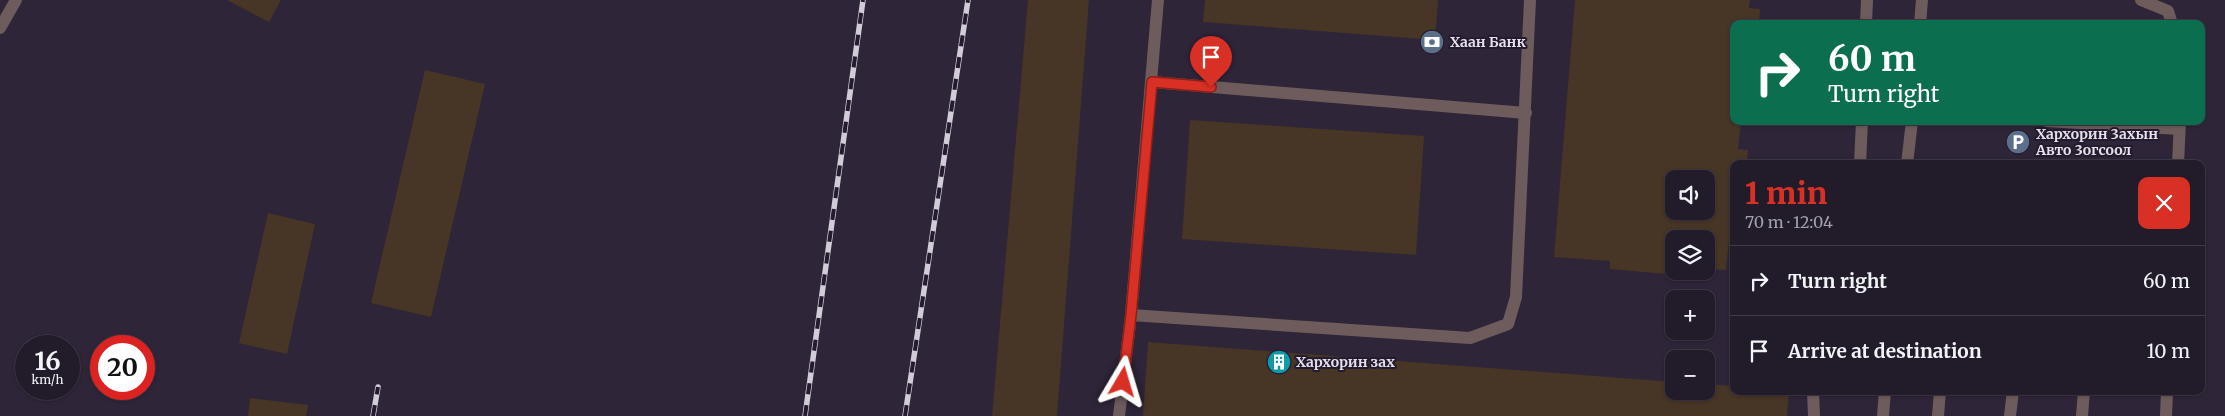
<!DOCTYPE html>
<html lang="en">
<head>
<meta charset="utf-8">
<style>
  body { margin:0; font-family:Merriweather,serif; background:#2e2936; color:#f1f3f6; height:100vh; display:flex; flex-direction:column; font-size:19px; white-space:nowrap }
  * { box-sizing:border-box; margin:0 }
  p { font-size:16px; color:#a2a1a8 }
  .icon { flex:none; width:28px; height:28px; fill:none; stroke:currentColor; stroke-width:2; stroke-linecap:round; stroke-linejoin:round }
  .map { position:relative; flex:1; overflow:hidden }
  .drawer { position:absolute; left:1730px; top:160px; width:475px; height:235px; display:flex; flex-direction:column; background:#221c2a; border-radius:10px; box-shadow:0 1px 4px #0004,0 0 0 1px #3f3a47 }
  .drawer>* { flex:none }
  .banner { position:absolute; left:1730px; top:20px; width:475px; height:105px; border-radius:10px; box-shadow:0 1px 4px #0004,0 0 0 1px #3f3a47; background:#0b6e4f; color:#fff; overflow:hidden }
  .controls { position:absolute; left:1665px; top:170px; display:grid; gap:10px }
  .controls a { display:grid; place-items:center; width:50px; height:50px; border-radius:10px; background:#221c2a; box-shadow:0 1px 4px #0004,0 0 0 1px #3f3a47; font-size:25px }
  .speed { position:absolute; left:15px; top:335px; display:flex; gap:10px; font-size:25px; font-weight:700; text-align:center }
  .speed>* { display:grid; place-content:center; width:65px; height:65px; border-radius:50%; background:#221c2a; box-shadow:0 1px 4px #0004,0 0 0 1px #3f3a47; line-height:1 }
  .speed small { font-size:12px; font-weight:400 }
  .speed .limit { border:8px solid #d22; background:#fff; color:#111 }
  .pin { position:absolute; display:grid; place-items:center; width:42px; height:42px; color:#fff; margin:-51px -21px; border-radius:50% 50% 50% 0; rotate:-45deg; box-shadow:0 0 5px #0007 }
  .pin .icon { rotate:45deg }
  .me { position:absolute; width:55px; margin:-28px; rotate:7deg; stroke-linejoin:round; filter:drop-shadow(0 0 4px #0008) }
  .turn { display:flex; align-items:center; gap:18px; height:105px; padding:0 15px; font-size:22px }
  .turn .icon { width:65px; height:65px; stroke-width:2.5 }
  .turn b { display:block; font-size:35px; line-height:42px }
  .round { display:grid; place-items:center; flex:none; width:52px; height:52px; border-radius:10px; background:#2e2936 }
  .head { display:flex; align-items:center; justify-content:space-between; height:85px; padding:0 15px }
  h1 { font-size:30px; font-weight:800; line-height:38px; color:#d93025 }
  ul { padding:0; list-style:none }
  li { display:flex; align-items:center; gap:15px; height:70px; padding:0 15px; border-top:1px solid #3f3a47 }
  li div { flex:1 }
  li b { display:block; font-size:19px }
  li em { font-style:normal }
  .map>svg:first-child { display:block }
</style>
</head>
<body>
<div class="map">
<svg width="2225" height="416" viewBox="0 0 2225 416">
  <rect width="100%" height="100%" fill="#2e2538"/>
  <path fill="#473525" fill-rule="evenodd" d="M227 0H281L269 22Z
    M1028 0H1089L1057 416H992Z
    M1205 0H1438L1435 40 1203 22Z
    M1575 0H1750L1749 8 1760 9 1759 24H1734V121H1741L1738 149 1748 150 1747 164H1734V240H1729L1726 270 1706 269V239H1674V271H1701L1700 277 1610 269V261L1554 257ZM1674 179H1706V211H1674Z
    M425 70 485 84 431 317 371 303Z
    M1190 120 1424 136 1416 255 1182 239Z
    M268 213 315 224 287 354 239 343Z
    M1148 342 1674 382V391H1706V384L1734 386V391H1789L1787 416H1143Z
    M250 398 308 405 306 416H248Z"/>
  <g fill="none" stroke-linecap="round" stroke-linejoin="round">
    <path stroke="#6e5c5c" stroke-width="12" d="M2141 0 2168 11 2172 24
      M1866 24 1867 0
      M1920 24 1922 0
      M0 28 16 0
      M1152 82 1526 113
      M2047 121 2179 129
      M1860 164 1862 121
      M1907 164 1912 121
      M2178 164 2180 121
      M1131 315 1470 338 1508 324 1516 297 1530 0
      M1813 391 1814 416
      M1119 416 1131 315 1158 0
      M1883 416 1885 391
      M1938 416 1940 391
      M2010 416 2013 391
      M2082 416 2084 391
      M2166 416 2167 391"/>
    <g stroke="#d1ccd8" stroke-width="5.5">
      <path id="rail" d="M373 416 378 387
        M805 416 863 0
        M905 416 968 0"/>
    </g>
    <use href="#rail" stroke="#241b2e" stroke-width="4" stroke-dasharray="11" stroke-linecap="butt"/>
  </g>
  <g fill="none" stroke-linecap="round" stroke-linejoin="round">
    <g stroke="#8d1f18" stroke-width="12">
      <path id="route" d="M1123 382 1131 315 1152 82 1211 87"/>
    </g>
    <use href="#route" stroke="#d93025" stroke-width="9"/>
  </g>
  <defs>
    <g id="bank-disc" transform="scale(1.25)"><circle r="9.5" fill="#5c6f8a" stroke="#241b2e"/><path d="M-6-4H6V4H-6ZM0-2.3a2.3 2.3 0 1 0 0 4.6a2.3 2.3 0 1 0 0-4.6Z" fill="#fff"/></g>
    <g id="parking-disc" transform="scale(1.25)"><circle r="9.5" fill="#5c6f8a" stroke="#241b2e"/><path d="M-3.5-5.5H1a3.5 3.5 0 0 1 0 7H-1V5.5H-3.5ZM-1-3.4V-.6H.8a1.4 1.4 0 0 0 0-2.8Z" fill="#fff"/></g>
    <g id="building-disc" transform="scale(1.25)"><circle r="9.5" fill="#0f9aa8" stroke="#241b2e"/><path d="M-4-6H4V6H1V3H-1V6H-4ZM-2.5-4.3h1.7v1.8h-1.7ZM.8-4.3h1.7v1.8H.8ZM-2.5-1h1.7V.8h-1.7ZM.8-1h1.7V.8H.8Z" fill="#fff"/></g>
  </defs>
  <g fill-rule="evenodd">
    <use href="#bank-disc" x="1432" y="42"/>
    <use href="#parking-disc" x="2018" y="142"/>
    <use href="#building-disc" x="1279" y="362"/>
  </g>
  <g text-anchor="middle" stroke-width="4" stroke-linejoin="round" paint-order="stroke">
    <g font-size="14" font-weight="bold" fill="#e5e0ec" stroke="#241b2e" text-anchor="start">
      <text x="1450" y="47">Хаан Банк</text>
      <text x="2036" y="139">Хархорин 3ахын<tspan x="2036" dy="16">Авто 3огсоол</tspan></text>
      <text x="1296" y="367">Хархорин зах</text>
    </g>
  </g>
</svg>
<div class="controls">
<a><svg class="icon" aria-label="sound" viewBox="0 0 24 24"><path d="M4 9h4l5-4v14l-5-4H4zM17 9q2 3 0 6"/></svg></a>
<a><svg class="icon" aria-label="layers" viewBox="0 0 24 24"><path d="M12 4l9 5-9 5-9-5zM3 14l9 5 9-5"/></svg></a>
<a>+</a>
<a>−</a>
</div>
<div class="speed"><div>16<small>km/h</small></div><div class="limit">20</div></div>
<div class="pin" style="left:1211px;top:87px;background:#d93025"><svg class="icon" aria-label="arrive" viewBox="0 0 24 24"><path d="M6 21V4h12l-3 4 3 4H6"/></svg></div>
<svg class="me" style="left:1123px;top:382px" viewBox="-20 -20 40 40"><path d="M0-17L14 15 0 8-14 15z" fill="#d93025" stroke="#fff" stroke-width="4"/></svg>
<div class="banner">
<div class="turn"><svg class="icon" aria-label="right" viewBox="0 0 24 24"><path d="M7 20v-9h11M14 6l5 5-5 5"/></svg><div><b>60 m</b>Turn right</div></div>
</div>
<section class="drawer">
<div class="head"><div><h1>1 min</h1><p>70 m · 12:04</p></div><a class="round" style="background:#d93025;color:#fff"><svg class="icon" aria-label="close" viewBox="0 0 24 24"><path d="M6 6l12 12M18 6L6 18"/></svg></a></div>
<ul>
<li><svg class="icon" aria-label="right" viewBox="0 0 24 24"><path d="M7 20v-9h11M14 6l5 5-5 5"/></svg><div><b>Turn right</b></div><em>60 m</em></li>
<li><svg class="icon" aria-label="arrive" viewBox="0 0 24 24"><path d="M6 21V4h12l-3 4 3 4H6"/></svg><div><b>Arrive at destination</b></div><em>10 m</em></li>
</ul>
</section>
</div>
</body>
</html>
